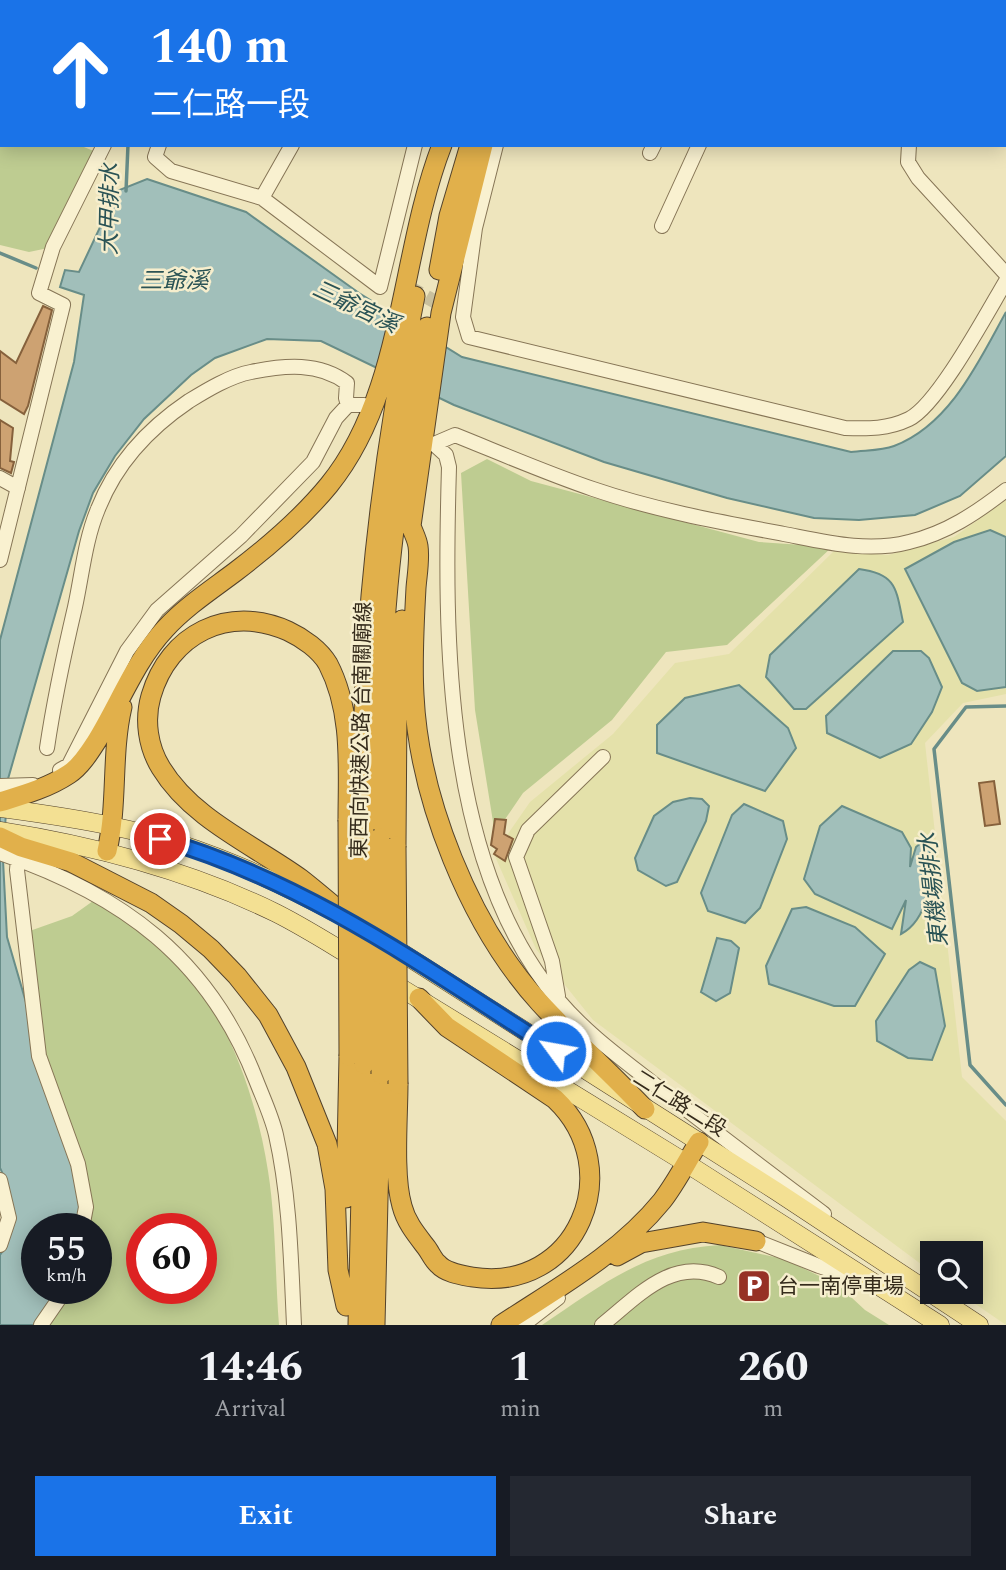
<!DOCTYPE html>
<html lang="en">
<head>
<meta charset="utf-8">
<style>
  body { margin:0; font-family:Spectral,"Noto Sans TC",serif; background:#242831; color:#f1f3f6; height:100vh; display:flex; flex-direction:column; font-size:26px; white-space:nowrap }
  * { box-sizing:border-box; margin:0 }
  p { font-size:23px; color:#9ea1a6 }
  .icon { flex:none; width:38px; height:38px; fill:none; stroke:currentColor; stroke-width:2; stroke-linecap:round; stroke-linejoin:round }
  .map { position:relative; height:1325px; overflow:hidden }
  .panel { display:flex; flex-direction:column; background:#171b24; flex:1 }
  .panel>* { flex:none }
  .banner { position:absolute; left:0px; top:0px; width:1006px; height:147px; box-shadow:0 4px 18px #0003; background:#1a73e8; color:#fff; overflow:hidden }
  .buttons { position:absolute; left:920px; top:1241px; display:grid; gap:14px }
  .buttons a { display:grid; place-items:center; width:63px; height:63px; border-radius:0px; background:#171b24; box-shadow:0 4px 18px #0003; font-size:35px }
  .speed { position:absolute; left:21px; top:1213px; display:flex; gap:14px; font-size:35px; font-weight:700; text-align:center }
  .speed>* { display:grid; place-content:center; width:91px; height:91px; border-radius:50%; background:#171b24; box-shadow:0 4px 18px #0003; line-height:1 }
  .speed small { font-size:18px; font-weight:400 }
  .speed .limit { border:10px solid #d22; background:#fff; color:#111 }
  .pin { position:absolute; display:grid; place-items:center; width:60px; height:60px; color:#fff; margin:-30px; border:4px solid #fff; border-radius:50%; box-shadow:0 2px 7px #0007 }
  .me { position:absolute; width:77px; margin:-38px; rotate:302deg; stroke-linejoin:round; filter:drop-shadow(0 0 5px #0008) }
  .turn { display:flex; align-items:center; gap:24px; height:147px; padding:0 35px; font-size:32px }
  .turn .icon { width:91px; height:91px; stroke-width:2.5 }
  .turn b { display:block; font-size:49px; line-height:60px }
  .eta { display:flex; justify-content:space-evenly; align-items:center; height:119px; text-align:center }
  .eta b { font-size:42px; font-weight:700; line-height:49px }
  .primary-button { display:flex; gap:14px; margin-top:auto; padding:14px 35px }
  .primary-button a { flex:1; height:80px; border-radius:0px; background:#1a73e8; color:#fff; font-size:28px; font-weight:700; line-height:80px; text-align:center }
  .primary-button a+a { background:#242831; color:#f1f3f6 }
  .map>svg:first-child { display:block }
</style>
</head>
<body>
<div class="map">
<svg width="1006" height="1325" viewBox="0 0 1006 1325">
  <rect width="100%" height="100%" fill="#eee5bd"/>
  <path fill="#e4e1aa" d="M1006 500V694L963 703 925 743 962 1077 1006 1121V1325L958 1292H971V1253H933V1273L593 1020 536 949 494 854 530 802 613 734 675 663 729 654 834 551 888 555 954 537Z"/>
  <path fill="#becc91" fill-rule="evenodd" d="M0 110 2 145H79L101 154 53 247 29 252 0 245Z
    M487 459 531 481 759 542 832 547 727 645 666 652 612 720 523 793 495 834 475 710 461 473Z
    M93 901C128 919 165 944 190 975 232 1028 258 1105 268 1171 276 1221 275 1275 279 1325H41L64 1288H96V1228H82L39 1056 24 933 72 916ZM142 1228H201V1288H142Z
    M720 1245 784 1259 838 1285 865 1310 889 1325H542C602 1285 645 1249 720 1245Z"/>
  <path fill="#a1bfba" stroke="#688d88" stroke-width="2" d="M147 179 246 212 359 293 462 357 851 452C864 450 881 451 894 446 950 425 979 361 1006 312V456L960 496 915 515 859 520 814 518 727 498 604 462 454 405 321 341 267 339 215 358 191 375 144 419 115 456 93 493 79 531 8 779 3 860 7 937 73 1164 80 1207 76 1228H37V1288H58L34 1325H0V1255L4 1249 7 1183 0 1168V640L74 362 84 295 60 287 65 270 79 272 117 191Z
    M990 530 1006 537V687L977 691 962 683 905 569 954 542Z
    M859 569C897 574 896 589 903 622L806 709H794L766 677 770 655Z
    M893 651H921L929 658 942 687 932 712 911 744 880 758 827 733 826 716Z
    M739 685 788 728 796 748 765 791 657 753V725L685 698Z
    M690 798 702 799 709 806 706 821 677 882 666 886 638 870 635 858 654 816 673 802Z
    M744 804 783 821 787 839 760 908 745 923 708 911 701 893 732 815Z
    M842 806 902 832 911 848 910 867 916 847 922 842 929 846C935 874 928 920 901 934L906 900 892 929 815 894 804 879 820 826Z
    M806 907 855 927 885 954 855 1006H834L769 984 766 966 792 909Z
    M717 938 731 941 739 948 730 993 716 1001 701 992Z
    M920 962 935 969 945 1026 932 1060 908 1058 877 1041 876 1021 909 970Z"/>
  <g fill="none" stroke-linecap="round" stroke-linejoin="round">
    <path stroke="#688d88" stroke-width="3.5" d="M187 2 188 0
      M1004 85H1006
      M126 191 128 145
      M0 253 36 268
      M1006 706 966 707 934 749 970 1065 1006 1105"/>
  </g>
  <path fill="#cda272" stroke="#86613c" stroke-width="2" d="M43 306 52 310 28 406 24 414 0 399V351L16 363Z
    M0 420 13 428 10 461 14 462 11 473 0 468Z
    M994 781 1000 824 985 826 979 783Z
    M495 819 506 820 504 834 513 839 505 861 494 854 497 849 491 845Z"/>
  <g fill="none" stroke-linecap="round" stroke-linejoin="round">
    <path stroke="#c9c09d" stroke-width="14" stroke-dasharray="14 7" stroke-linecap="butt" d="M408 287 449 309"/>
    <g stroke="#867556" stroke-width="16">
      <path id="minor" d="M202 0 206 2
        M888 0 889 2
        M167 2V0
        M474 2V0
        M535 2 536 0
        M762 2 763 0
        M1004 57 1006 56
        M1004 75 1006 76
        M1004 95 1006 96
        M159 145 155 157 171 171 262 198 380 287 415 145
        M496 145 475 228 463 317 469 337 845 428C869 429 888 429 909 419 938 405 988 311 1006 281
        M909 145 908 162 918 178 1006 274
        M650 153 654 145
        M262 198 292 145
        M662 226 699 145
        M0 478 18 488
        M0 560 63 305 39 293 53 247 104 145
        M47 748C54 700 64 654 75 607 82 575 85 540 98 509 116 463 149 428 189 401 207 390 230 376 251 372 285 365 319 362 347 383L346 398 348 405
        M60 770 69 765 127 651 157 610 241 536 313 462 336 418 348 405H364
        M0 786 33 785
        M0 853C121 894 209 958 256 1080 263 1098 272 1117 276 1135 290 1197 291 1262 294 1325
        M18 859 17 870 39 1056 78 1164 86 1207 82 1228
        M558 996 552 961 516 857 528 830 603 757
        M0 1180 9 1218 0 1245
        M824 1214C767 1171 711 1129 655 1085 622 1059 587 1034 559 1001 443 866 444 636 449 467L446 455 434 444 455 435C500 453 546 473 593 489 654 510 720 522 784 534 825 542 868 553 909 542 947 533 976 513 1006 490
        M746 1240 756 1241 819 1266 862 1280
        M41 1325 61 1296 64 1288
        M523 1325 558 1298
        M602 1325C636 1298 672 1256 719 1277"/>
    </g>
    <g stroke="#53422b" stroke-width="19">
      <path id="major" d="M0 808C37 813 74 818 111 826 189 841 264 874 334 912
        M0 831C96 846 188 870 276 913 304 927 332 945 359 961
        M388 944 776 1191 979 1325
        M388 980 686 1163 940 1325"/>
    </g>
    <g stroke="#53422b" stroke-width="21">
      <path id="highway" d="M496 2 497 0
        M516 2 517 0
        M483 145 441 313 411 526C413 532 417 539 418 546 420 559 417 575 416 588 414 624 412 659 414 695 419 799 470 926 540 1003 574 1040 611 1073 645 1109
        M439 270 449 216 470 145
        M0 802C23 795 48 788 69 774 80 767 89 753 96 742 119 705 135 661 165 629 185 607 211 590 235 572 268 547 302 518 329 485 404 393 400 253 442 145
        M348 820C348 768 353 712 328 664 320 650 303 638 288 631 228 604 169 634 151 696 144 720 148 747 161 768 192 819 254 845 301 879 319 893 336 908 354 923
        M364 829C364 779 363 729 365 680 372 551 389 423 415 296
        M0 837 21 847 71 862 151 903 181 924 211 949 237 976 268 1015 296 1067 327 1144 335 1189 338 1270 346 1306
        M380 838C381 754 380 670 388 586 396 499 410 413 427 327
        M396 846 397 707 402 620
        M107 851C118 803 111 755 122 707
        M398 1084C398 1117 393 1175 402 1206 406 1222 416 1234 426 1247 430 1252 433 1260 438 1264 446 1273 461 1275 472 1277 577 1294 629 1169 555 1099L447 1027 419 998
        M346 1198 349 1056
        M617 1256 641 1243 703 1232 756 1241
        M358 1325 364 1064
        M375 1325 381 1074
        M501 1325C557 1288 619 1254 662 1201 676 1183 687 1161 699 1142"/>
    </g>
    <use href="#minor" stroke="#f9f1d0" stroke-width="14"/>
    <use href="#major" stroke="#f3e093" stroke-width="18"/>
    <use href="#highway" stroke="#e1b04b" stroke-width="19"/>
    <g stroke="#53422b" stroke-width="21" stroke-linecap="butt">
      <path id="highway-bridge" d="M348 820 349 1056
        M364 829V1064
        M380 838 381 1074
        M396 846 398 1084"/>
    </g>
    <use href="#highway-bridge" stroke="#e1b04b" stroke-width="19"/>
  </g>
  <g fill="none" stroke-linecap="round" stroke-linejoin="round">
    <g stroke="#114b97" stroke-width="18">
      <path id="route" d="M160 839C308 882 428 970 556 1051"/>
    </g>
    <use href="#route" stroke="#1a73e8" stroke-width="12"/>
  </g>
  <defs>
    <g id="parking-square" transform="scale(1.75)"><rect x="-9" y="-9" width="18" height="18" rx="4" fill="#963125" stroke="#f6eecd"/><path d="M-3.5-5.5H1a3.5 3.5 0 0 1 0 7H-1V5.5H-3.5ZM-1-3.4V-.6H.8a1.4 1.4 0 0 0 0-2.8Z" fill="#fff"/></g>
  </defs>
  <g fill-rule="evenodd">
    <use href="#parking-square" x="754" y="1286"/>
  </g>
  <g text-anchor="middle" stroke-width="5" stroke-linejoin="round" paint-order="stroke">
    <g font-size="21" fill="#352b1b" stroke="#f6eecd">
      <text transform="translate(361 730) rotate(-89)" y="7">東西向快速公路 台南關廟線</text>
      <text transform="translate(680 1103) rotate(32)" y="7">二仁路二段</text>
    </g>
    <g font-size="21" fill="#352b1b" stroke="#f6eecd" text-anchor="start">
      <text x="778" y="1293">台一南停車場</text>
    </g>
    <g font-size="23" font-style="italic" fill="#2a5355" stroke="#f6eecd">
      <text transform="translate(109 209) rotate(-89)" y="8">大甲排水</text>
      <text x="174" y="288">三爺溪</text>
      <text transform="translate(356 306) rotate(25)" y="8">三爺宮溪</text>
      <text transform="translate(933 890) rotate(-96)" y="8">東機場排水</text>
    </g>
  </g>
</svg>
<div class="buttons">
<a><svg class="icon" aria-label="search" viewBox="0 0 24 24"><circle cx="10" cy="10" r="6"/><path d="M15 15l6 6"/></svg></a>
</div>
<div class="speed"><div>55<small>km/h</small></div><div class="limit">60</div></div>
<div class="pin" style="left:160px;top:839px;background:#d93025"><svg class="icon" aria-label="arrive" viewBox="0 0 24 24"><path d="M6 21V4h12l-3 4 3 4H6"/></svg></div>
<svg class="me" style="left:556px;top:1051px" viewBox="-20 -20 40 40"><circle r="17" fill="#1a73e8" stroke="#fff" stroke-width="3"/><path d="M0-11L8 9 0 5-8 9z" fill="#fff"/></svg>
<div class="banner">
<div class="turn"><svg class="icon" aria-label="ahead" viewBox="0 0 24 24"><path d="M12 20V5M6 11l6-6 6 6"/></svg><div><b>140 m</b>二仁路一段</div></div>
</div>
</div>
<section class="panel">
<div class="eta">
<div><b>14:46</b><p>Arrival</p></div>
<div><b>1</b><p>min</p></div>
<div><b>260</b><p>m</p></div>
</div>
<div class="primary-button"><a>Exit</a><a>Share</a></div>
</section>
</body>
</html>
